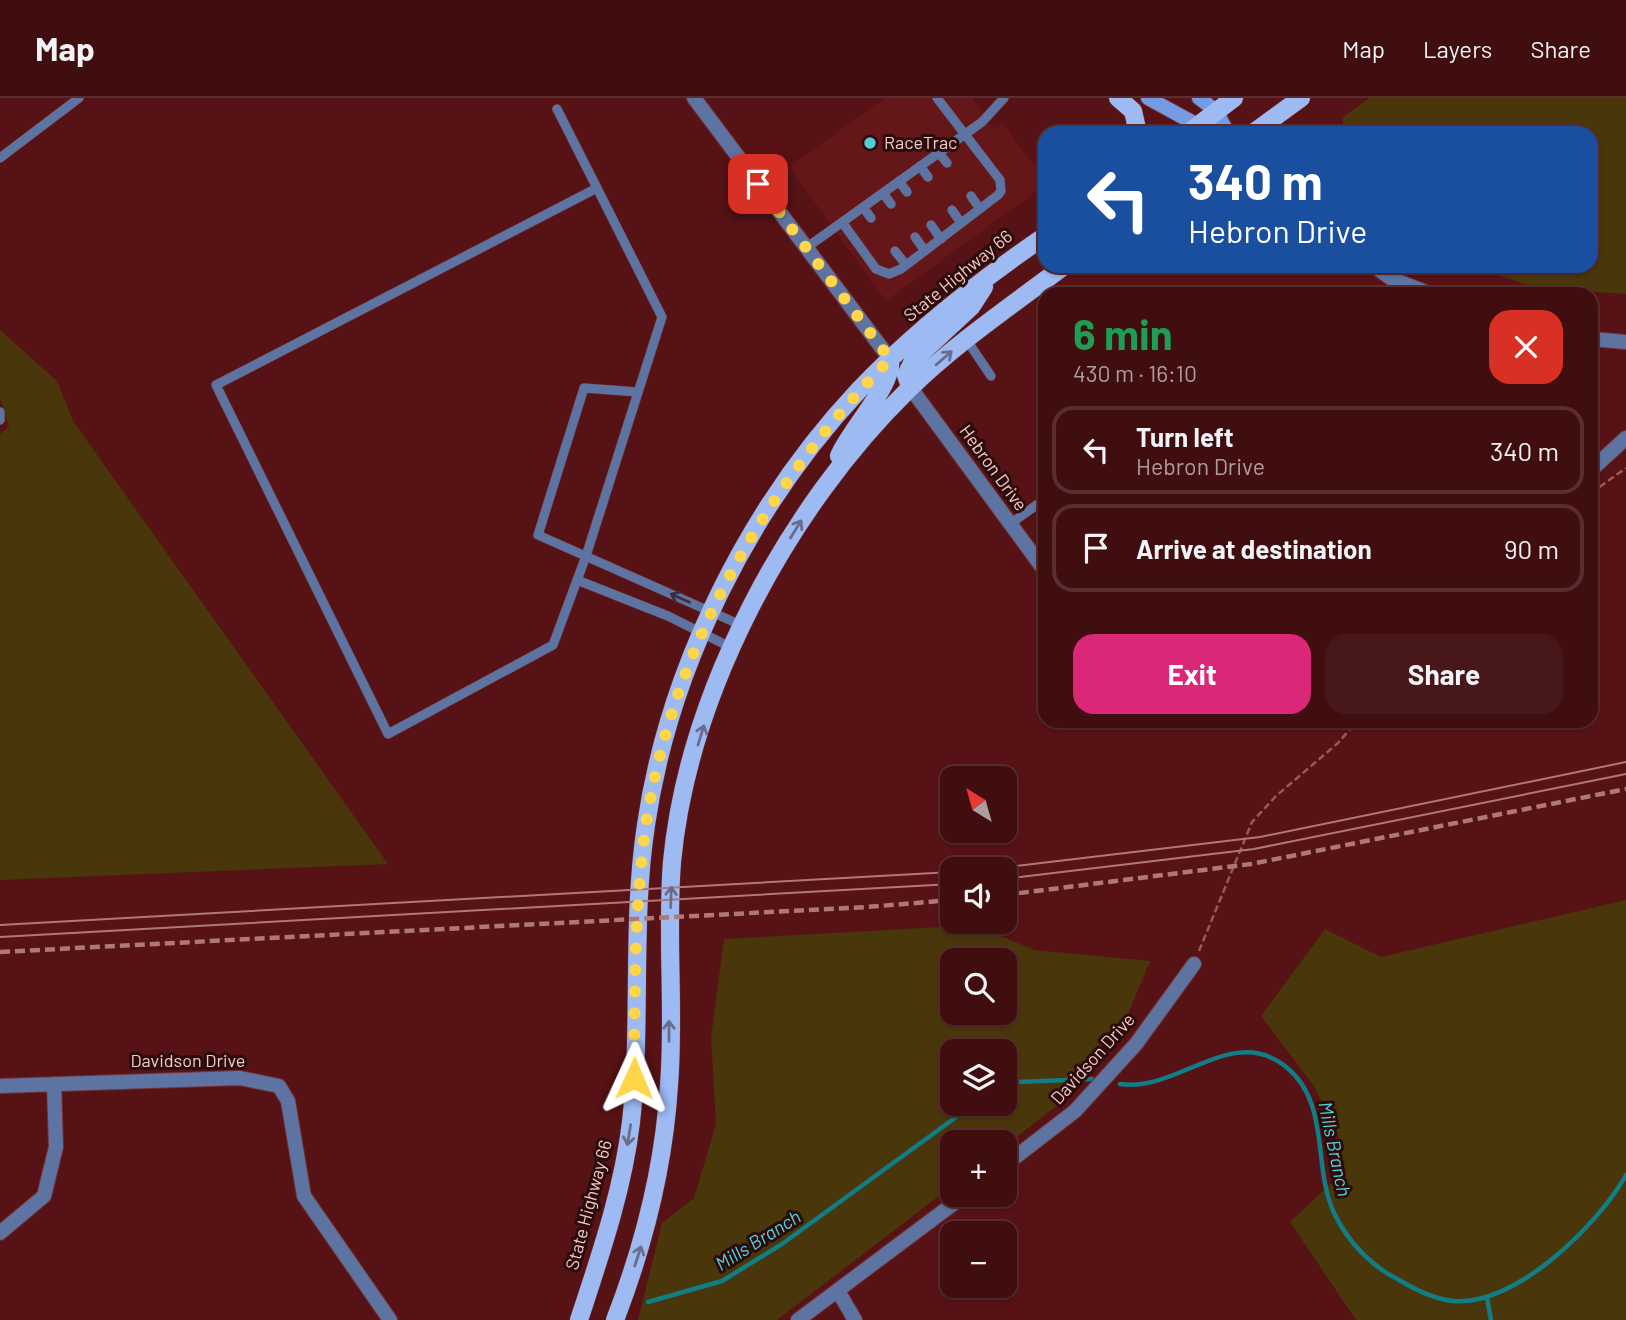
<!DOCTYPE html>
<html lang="en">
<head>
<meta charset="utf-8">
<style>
  body { margin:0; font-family:Barlow,sans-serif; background:#481719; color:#f1f3f6; height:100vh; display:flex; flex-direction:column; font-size:26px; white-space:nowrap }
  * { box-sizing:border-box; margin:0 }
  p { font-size:23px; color:#ae9c9f }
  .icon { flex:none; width:38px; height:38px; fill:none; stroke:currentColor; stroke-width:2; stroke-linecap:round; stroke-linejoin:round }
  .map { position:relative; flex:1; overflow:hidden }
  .sheet { position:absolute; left:1038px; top:189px; width:560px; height:441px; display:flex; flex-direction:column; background:#410e10; border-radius:21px; box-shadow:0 2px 5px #0004,0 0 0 2px #5a2e30 }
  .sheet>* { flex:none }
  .guide { position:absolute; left:1038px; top:28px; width:560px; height:147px; border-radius:21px; box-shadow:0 2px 5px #0004,0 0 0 2px #5a2e30; background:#1a4fa0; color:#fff; overflow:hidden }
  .needle { width:46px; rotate:323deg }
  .controls { position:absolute; left:940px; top:668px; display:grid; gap:14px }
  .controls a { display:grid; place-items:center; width:77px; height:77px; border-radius:14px; background:#410e10; box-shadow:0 2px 5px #0004,0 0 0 2px #5a2e30; font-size:35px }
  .pin { position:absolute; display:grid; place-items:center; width:60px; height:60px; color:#fff; margin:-30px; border-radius:14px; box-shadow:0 4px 10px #0006 }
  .me { position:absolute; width:77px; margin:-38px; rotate:1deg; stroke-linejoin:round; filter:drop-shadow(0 0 5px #0008) }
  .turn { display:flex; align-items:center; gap:24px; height:147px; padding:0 35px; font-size:32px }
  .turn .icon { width:91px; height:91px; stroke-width:2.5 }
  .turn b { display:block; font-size:49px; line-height:60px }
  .round { display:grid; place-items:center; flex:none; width:74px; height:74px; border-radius:21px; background:#481719 }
  .head { display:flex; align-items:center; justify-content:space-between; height:119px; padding:0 35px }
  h1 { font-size:42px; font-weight:700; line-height:52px; color:#1e9e55 }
  .action { display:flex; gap:14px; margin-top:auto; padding:14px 35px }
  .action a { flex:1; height:80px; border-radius:21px; background:#db2777; color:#fff; font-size:28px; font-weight:700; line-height:80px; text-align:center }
  .action a+a { background:#481719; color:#f1f3f6 }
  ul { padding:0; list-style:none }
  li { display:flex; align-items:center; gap:21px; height:88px; margin:0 14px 10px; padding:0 21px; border:4px solid #5a2e30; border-radius:21px }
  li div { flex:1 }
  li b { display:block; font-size:26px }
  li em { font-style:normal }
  header { display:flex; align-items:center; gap:42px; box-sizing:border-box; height:98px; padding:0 35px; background:#410e10; border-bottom:2px solid #5a2e30 }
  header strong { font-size:33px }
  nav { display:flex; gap:38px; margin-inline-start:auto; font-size:24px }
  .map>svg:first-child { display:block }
</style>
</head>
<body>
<header>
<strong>Map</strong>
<nav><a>Map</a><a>Layers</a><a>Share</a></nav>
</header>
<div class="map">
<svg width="1626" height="1222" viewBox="0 0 1626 1222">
  <rect width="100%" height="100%" fill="#571215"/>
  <path fill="#641619" d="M885 0H972L994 31 1003 25 1045 83V87L886 203 789 69Z"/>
  <path fill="#49360a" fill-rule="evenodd" d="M1369 0H1626V196L1535 190 1473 168H1591V35H1342L1343 19Z
    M0 232 57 283 73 323 388 766 0 782V336L9 329 0 300Z
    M1626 802V1222H1356L1290 1124 1336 1081 1339 1040 1314 988 1261 918 1325 831 1381 859Z
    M975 827 1034 852 1150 863 1128 916 1060 1005 1005 1048 1004 1045H952V1088L777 1222H638L662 1125 694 1100 716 1026 711 939 724 841ZM952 863H1004V915H952ZM952 954H1004V1006H952Z"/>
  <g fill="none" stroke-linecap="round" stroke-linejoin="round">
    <path stroke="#117d85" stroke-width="4.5" d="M1120 986C1177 995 1231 926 1285 968 1331 1004 1312 1067 1334 1115 1348 1144 1371 1168 1399 1182 1414 1191 1435 1201 1453 1203 1515 1209 1598 1127 1626 1077
      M1004 991 1018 984 1092 981
      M1487 1200 1491 1222
      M648 1204 722 1183 782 1146 974 1006"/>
    <g stroke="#733335" stroke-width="10">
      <path id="service" d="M557 11 597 90
        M939 55 947 65
        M0 60 79 0
        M920 68 928 79
        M899 83 907 94
        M597 90 662 219 586 458 553 547 388 636 216 287Z
        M883 95 891 106
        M971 98 980 111
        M863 109 871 120
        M952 112 961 125
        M842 124 876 171 889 176 901 171 998 97 1001 93 1000 82 937 0
        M931 127 941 141
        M915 139 925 153
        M806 150 982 24 1004 0
        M895 153 906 167
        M966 241 991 278
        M638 294 584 290 538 437 743 528
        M0 314V322
        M1010 426 1045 401
        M577 482 668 518 732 550"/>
    </g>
    <g stroke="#733335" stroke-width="16">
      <path id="minor" d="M694 0 890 261
        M910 289 1045 473
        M1591 372 1626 340
        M1202 623H1263
        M0 988 240 980 279 988 288 1003 304 1098 390 1222
        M1004 1068 1075 1013 1136 946 1194 866
        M0 1135 44 1098 56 1049 54 986
        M838 1193 855 1222
        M798 1222 965 1097"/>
    </g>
    <g stroke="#733335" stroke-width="16">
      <path id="tertiary" d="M1374 168 1392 181 1431 196
        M1591 241 1626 244"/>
    </g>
    <g stroke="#733335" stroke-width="16">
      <path id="secondary" d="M1148 0 1212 35
        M1199 0 1216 13 1228 35"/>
    </g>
    <g stroke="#733335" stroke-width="19">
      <path id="primary" d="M1118 0 1133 13 1138 35
        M1188 35 1234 0
        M1253 35 1301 0
        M910 289 906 277 913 263 971 209 984 189
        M839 358C849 333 895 285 890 261
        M579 1222C600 1158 623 1092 631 1024 642 926 631 825 646 727 669 569 750 408 859 292 914 234 979 183 1045 138
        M615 1222C644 1147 664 1068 669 987 675 913 666 838 672 764 688 595 788 409 908 292 956 245 1011 208 1064 168"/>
    </g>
    <path stroke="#955a5a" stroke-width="2.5" stroke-dasharray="7 3.5" stroke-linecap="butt" d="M1154 31H1165
      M1591 395 1626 370
      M1199 853 1252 724 1276 698 1338 645 1357 623"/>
    <use href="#service" stroke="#5d74a2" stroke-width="9"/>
    <use href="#minor" stroke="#5d74a2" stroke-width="14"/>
    <use href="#tertiary" stroke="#5d74a2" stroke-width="14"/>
    <use href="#secondary" stroke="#769be4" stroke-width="14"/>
    <use href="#primary" stroke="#9dbaf3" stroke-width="18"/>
    <path stroke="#af7877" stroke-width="2" d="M982 772 1260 739 1626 664
      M1004 781 1254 751 1626 676
      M0 827 952 774
      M0 839 952 786"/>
    <path stroke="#af7877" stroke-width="4.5" stroke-dasharray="10 5" stroke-linecap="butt" d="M1004 797 1251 766 1626 691
      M0 854 867 809 952 802"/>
  </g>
  <defs><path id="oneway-shaft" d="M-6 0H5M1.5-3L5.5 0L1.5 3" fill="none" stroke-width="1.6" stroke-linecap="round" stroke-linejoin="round" transform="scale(1.75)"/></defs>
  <g stroke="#696c8b">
    <use href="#oneway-shaft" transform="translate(944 260) rotate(-41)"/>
    <use href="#oneway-shaft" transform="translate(796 431) rotate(-58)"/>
    <use href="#oneway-shaft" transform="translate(701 637) rotate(-73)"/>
    <use href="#oneway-shaft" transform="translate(671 799) rotate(-88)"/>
    <use href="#oneway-shaft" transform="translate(669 933) rotate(-90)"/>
    <use href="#oneway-shaft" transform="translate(629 1037) rotate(99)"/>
    <use href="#oneway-shaft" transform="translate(638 1158) rotate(-72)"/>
  </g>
  <use stroke="#3c3040" href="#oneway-shaft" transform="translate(680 500) rotate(-156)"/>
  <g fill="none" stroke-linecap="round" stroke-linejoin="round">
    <path stroke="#ffd54a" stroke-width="12" stroke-dasharray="0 21.6" d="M634 980C635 896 634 810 646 727 672 551 766 386 890 261L758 86"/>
  </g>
  <circle fill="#52ccd6" stroke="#2a0c0c" stroke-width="2.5" cx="870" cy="45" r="7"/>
  <g text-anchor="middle" stroke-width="6" stroke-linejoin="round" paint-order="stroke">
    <g font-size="18" fill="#f5cac6" stroke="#2a0c0c" text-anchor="start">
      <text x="884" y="51">RaceTrac</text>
    </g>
    <g font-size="18" fill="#f5cac6" stroke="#2a0c0c">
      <text transform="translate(958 178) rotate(-39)" y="6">State Highway 66</text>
      <text transform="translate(993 370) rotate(54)" y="6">Hebron Drive</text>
      <text transform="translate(1093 961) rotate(-48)" y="6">Davidson Drive</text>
      <text x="188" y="969">Davidson Drive</text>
      <text transform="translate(589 1107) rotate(-75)" y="6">State Highway 66</text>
    </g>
    <g font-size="19" font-style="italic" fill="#52d3de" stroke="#2a0c0c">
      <text transform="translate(1335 1051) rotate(78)" y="7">Mills Branch</text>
      <text transform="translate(758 1142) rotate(-32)" y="7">Mills Branch</text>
    </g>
  </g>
</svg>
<div class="controls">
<a><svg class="needle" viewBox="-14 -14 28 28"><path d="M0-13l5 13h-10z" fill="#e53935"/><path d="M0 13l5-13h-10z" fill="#ae9c9f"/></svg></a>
<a><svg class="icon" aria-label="sound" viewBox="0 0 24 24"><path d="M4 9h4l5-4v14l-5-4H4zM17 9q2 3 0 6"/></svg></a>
<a><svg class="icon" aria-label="search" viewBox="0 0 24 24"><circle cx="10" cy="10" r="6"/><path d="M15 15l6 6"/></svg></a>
<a><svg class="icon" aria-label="layers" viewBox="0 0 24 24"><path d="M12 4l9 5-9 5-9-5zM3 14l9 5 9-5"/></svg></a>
<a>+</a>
<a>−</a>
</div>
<div class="pin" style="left:758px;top:86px;background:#d93025"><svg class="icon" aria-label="arrive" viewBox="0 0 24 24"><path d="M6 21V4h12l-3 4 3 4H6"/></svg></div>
<svg class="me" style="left:634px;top:980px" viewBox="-20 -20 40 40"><path d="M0-17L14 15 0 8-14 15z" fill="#ffd54a" stroke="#fff" stroke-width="4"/></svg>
<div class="guide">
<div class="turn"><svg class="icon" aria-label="left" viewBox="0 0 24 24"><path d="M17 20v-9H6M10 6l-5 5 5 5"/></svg><div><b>340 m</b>Hebron Drive</div></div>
</div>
<section class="sheet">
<div class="head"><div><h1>6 min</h1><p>430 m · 16:10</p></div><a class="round" style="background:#d93025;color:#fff"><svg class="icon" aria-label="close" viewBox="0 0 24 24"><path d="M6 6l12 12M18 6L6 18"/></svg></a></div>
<ul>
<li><svg class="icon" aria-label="left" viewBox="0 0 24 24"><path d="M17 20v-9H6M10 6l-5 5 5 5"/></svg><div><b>Turn left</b><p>Hebron Drive</p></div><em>340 m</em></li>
<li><svg class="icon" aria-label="arrive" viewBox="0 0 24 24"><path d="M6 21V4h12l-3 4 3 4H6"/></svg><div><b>Arrive at destination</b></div><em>90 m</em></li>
</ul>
<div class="action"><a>Exit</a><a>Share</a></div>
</section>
</div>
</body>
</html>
